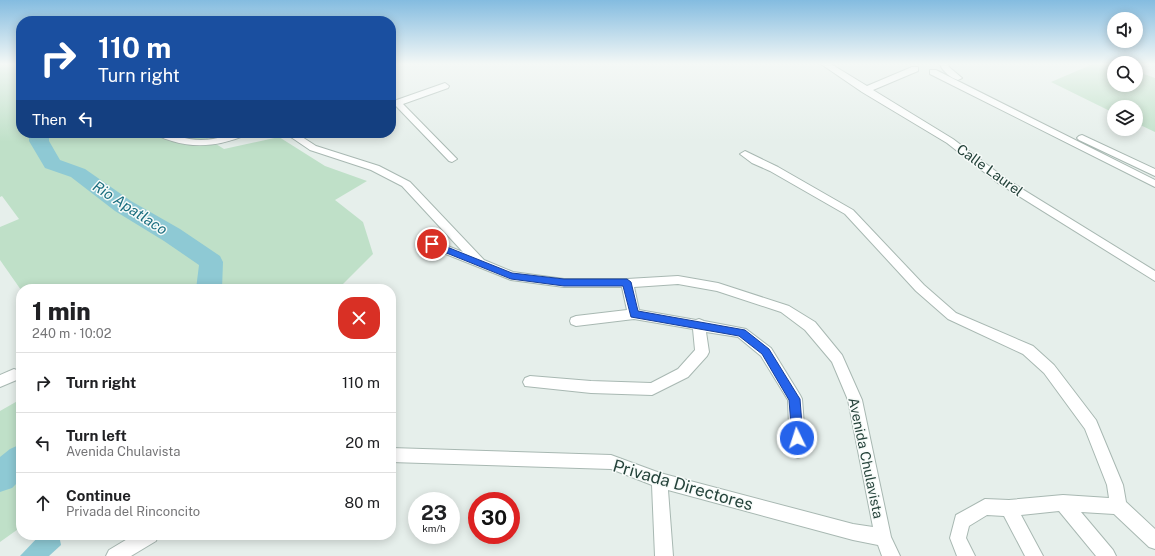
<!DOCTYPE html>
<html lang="en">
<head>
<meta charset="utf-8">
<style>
  body { margin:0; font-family:"Public Sans",sans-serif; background:#f2f2f2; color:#202124; height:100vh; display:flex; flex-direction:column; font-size:15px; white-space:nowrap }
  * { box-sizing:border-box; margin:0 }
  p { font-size:13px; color:#757577 }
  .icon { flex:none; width:22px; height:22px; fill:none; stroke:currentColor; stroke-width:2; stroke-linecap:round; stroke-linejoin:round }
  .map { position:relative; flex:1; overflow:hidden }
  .panel { position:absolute; left:16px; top:284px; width:380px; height:256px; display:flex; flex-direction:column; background:#fff; border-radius:16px; box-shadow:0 2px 10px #0003 }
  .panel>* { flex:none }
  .top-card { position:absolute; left:16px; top:16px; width:380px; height:122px; border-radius:16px; box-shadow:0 2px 10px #0003; background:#1a4fa0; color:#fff; overflow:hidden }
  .fabs { position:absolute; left:1107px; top:12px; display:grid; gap:8px }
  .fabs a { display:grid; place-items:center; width:36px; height:36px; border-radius:50%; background:#fff; box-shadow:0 2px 10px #0003; font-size:20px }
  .speed { position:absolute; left:408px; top:492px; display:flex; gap:8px; font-size:20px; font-weight:700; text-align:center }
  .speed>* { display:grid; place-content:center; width:52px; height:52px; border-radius:50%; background:#fff; box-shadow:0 2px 10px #0003; line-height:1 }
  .speed small { font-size:10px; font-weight:400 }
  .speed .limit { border:6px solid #d22; background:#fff; color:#111 }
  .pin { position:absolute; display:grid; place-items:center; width:34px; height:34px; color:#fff; margin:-17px; border:2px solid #fff; border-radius:50%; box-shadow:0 1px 4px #0007 }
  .me { position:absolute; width:44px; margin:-22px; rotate:356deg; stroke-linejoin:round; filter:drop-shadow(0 0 3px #0008) }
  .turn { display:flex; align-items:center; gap:14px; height:84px; padding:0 16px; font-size:18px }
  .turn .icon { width:52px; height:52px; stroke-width:2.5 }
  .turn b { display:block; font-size:28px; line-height:34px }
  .then { display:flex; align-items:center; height:38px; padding:0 16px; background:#0003; gap:8px; font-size:15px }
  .round { display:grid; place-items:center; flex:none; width:42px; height:42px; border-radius:16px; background:#f2f2f2 }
  .head { display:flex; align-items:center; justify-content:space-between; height:68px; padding:0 16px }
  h1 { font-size:24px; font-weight:800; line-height:30px }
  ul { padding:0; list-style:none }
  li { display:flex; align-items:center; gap:12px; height:60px; padding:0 16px; border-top:1px solid #e0e0e0 }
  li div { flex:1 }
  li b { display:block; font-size:15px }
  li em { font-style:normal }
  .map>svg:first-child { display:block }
</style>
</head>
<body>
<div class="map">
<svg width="1155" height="556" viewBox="0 0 1155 556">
  <rect width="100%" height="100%" fill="#e6efeb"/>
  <path fill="#bfe0c8" d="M21 64V133H205L208 139 224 149 279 137 325 166 367 181 335 200 363 222 373 254 338 289 21 290 0 260V227L19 219 2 196 0 197V65Z
    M1093 64H1114V85H1136V71L1155 78V132L1136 123V107H1114V113L1051 82Z
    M21 399V527L0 542V411Z"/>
  <path fill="#8ec9d4" d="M40 535H59L61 545 49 556H20Z"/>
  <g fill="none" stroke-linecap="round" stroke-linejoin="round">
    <path fill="#8ec9d4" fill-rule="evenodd" d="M29 133H49V141L60 160 85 169 131 201 180 229 220 256 223 262 222 289H196L199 265 164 241 115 211 71 177 45 168 29 141Z
      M21 444V479L12 488 0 492V457L10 449Z"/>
    <g stroke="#a8b8b2" stroke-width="2">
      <path id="street" d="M821 64H831L867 86 912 67H918V71L873 90 953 139 1006 179 1155 271V281L998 183 947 143 862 92Z
        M940 64H948L949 67 962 78 958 80C951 78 942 71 940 64Z
        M930 70H936L1155 180V187L930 74Z
        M445 83 449 86 448 88 403 104 455 157 457 159 452 162 449 161 396 106 391 108V102Z
        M155 133C171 133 185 140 201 140 218 140 231 133 248 133L246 135C222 145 198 149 172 141 166 139 159 137 155 133Z
        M285 133H296L316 146 379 166 410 182 484 260 513 272 564 279H627L678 276 718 283 789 306 815 322 842 355 862 400 891 537 900 556H882L878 545 853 540 668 490 673 556H655L652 485 611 469 391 462V448L611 455 660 473 853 524 873 527 848 400 832 362 805 330 781 312 717 291 678 284 634 287 639 310 696 320 699 319 704 321 741 328 746 329 771 348 800 395 802 399 806 451 803 456 798 458 793 456 790 451 788 400 761 356 738 337 706 332 709 352 707 356 688 377 652 395 591 393 525 386 523 382 525 378 530 376 591 381 651 383 678 369 695 350 693 329 634 319 576 326 571 324 570 321 571 318 576 316 627 310 622 287H564L511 280 428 247 426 244 428 241 432 240 463 252 402 186 371 170 310 150Z
        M1082 135 1155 169V176L1079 140 1077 138 1079 136Z
        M745 151 778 167 853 210 924 285 956 313 1033 346 1054 365 1096 420 1123 485 1126 502 1155 529V549L1149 547 1114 514 1081 512 1113 550 1116 556H1096L1059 511 1021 515 1043 556H1025L1004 516 987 515 969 526 966 538 975 556H957L950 538 956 515 985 499 1009 500 1063 495 1109 498 1107 485 1085 429 1044 373 1023 354 948 319 916 291 845 214 770 171 752 163 740 154Z
        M14 369 19 371 21 375 19 379 0 387V375Z
        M134 535H158L156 541 131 556H106L109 550Z"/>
    </g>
    <use href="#street" fill="#fff" fill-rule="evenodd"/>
  </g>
  <linearGradient id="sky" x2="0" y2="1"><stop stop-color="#84bce0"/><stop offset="0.45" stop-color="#f4f8f6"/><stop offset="1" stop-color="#f4f8f6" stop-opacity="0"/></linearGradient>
  <rect width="1155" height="142" fill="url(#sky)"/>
  <path fill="#2563eb" stroke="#184099" d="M432 241 512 273 564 279H627L631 282 638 311 745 330 769 349 798 396 800 399 803 438 801 442 797 443 793 442 792 438 789 400 762 354 739 336 631 317 623 286H564L511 279 429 246 428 244Z"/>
  <g text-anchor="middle" stroke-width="3" stroke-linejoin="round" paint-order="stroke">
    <g font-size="14" fill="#24423a" stroke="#f7fbf9">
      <text transform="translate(990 170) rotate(36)" y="5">Calle Laurel</text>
      <text transform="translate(866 458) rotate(78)" y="5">Avenida Chulavista</text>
    </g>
    <g font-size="15" font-style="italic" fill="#1c6f80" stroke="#f7fbf9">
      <text transform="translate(130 208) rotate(33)" y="5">Rio Apatlaco</text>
    </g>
    <g font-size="17" fill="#24423a" stroke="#f7fbf9">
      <text transform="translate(683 485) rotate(16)" y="6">Privada Directores</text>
    </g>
  </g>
</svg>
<div class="fabs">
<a><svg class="icon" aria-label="sound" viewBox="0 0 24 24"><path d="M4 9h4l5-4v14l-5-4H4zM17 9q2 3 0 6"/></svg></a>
<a><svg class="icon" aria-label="search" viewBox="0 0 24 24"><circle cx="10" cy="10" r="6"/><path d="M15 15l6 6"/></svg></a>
<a><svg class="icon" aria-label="layers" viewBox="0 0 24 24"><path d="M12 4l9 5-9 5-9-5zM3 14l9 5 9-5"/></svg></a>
</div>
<div class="speed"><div>23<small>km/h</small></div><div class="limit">30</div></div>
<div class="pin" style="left:432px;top:244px;background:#d93025"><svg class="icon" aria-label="arrive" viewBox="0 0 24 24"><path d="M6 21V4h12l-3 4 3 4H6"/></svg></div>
<svg class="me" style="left:797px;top:438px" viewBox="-20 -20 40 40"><circle r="17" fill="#2563eb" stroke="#fff" stroke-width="3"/><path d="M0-11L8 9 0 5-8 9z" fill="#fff"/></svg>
<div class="top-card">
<div class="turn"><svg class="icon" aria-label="right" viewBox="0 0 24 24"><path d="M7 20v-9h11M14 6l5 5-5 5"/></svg><div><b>110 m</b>Turn right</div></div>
<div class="then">Then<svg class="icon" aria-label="left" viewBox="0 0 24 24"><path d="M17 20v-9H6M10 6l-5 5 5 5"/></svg></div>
</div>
<section class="panel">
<div class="head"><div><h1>1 min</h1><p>240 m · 10:02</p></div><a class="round" style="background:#d93025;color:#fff"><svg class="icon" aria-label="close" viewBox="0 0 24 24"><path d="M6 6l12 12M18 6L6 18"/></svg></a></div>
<ul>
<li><svg class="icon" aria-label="right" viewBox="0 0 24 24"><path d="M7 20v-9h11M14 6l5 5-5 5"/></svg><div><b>Turn right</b></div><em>110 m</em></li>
<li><svg class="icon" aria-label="left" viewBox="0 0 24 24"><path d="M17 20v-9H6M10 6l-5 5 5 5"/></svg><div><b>Turn left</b><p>Avenida Chulavista</p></div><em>20 m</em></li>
<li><svg class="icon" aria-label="ahead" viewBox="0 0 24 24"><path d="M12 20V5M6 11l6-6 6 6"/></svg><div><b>Continue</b><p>Privada del Rinconcito</p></div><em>80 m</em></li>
</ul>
</section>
</div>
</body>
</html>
